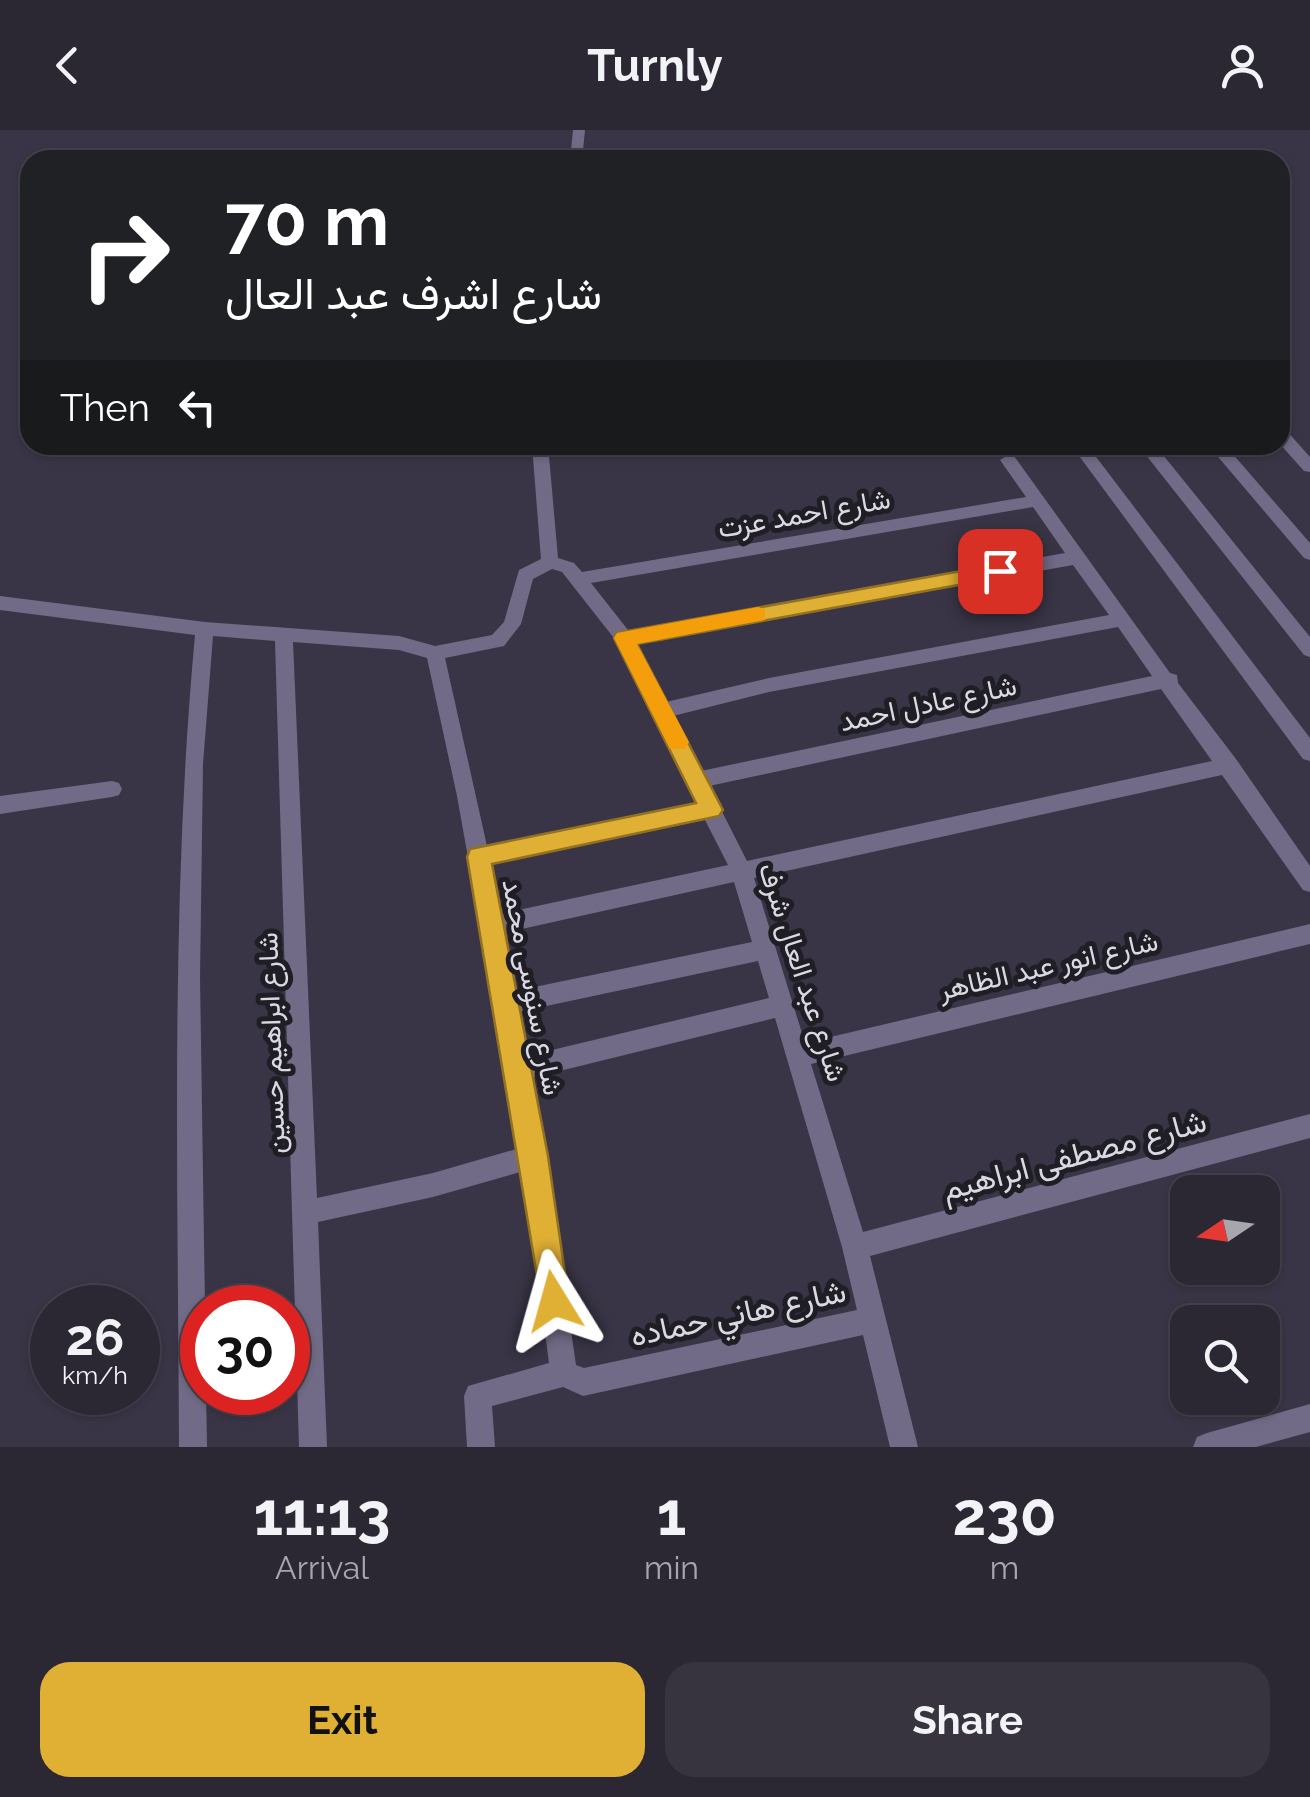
<!DOCTYPE html>
<html lang="en">
<head>
<meta charset="utf-8">
<style>
  body { margin:0; font-family:Raleway,Vazirmatn,sans-serif; background:#373440; color:#f1f3f6; height:100vh; display:flex; flex-direction:column; font-size:38px; white-space:nowrap }
  * { box-sizing:border-box; margin:0 }
  p { font-size:32px; color:#a6a6ac }
  .icon { flex:none; width:55px; height:55px; fill:none; stroke:currentColor; stroke-width:2; stroke-linecap:round; stroke-linejoin:round }
  .map { position:relative; height:1317px; overflow:hidden }
  .details { display:flex; flex-direction:column; background:#2b2834; flex:1 }
  .details>* { flex:none }
  .guide { position:absolute; left:20px; top:20px; width:1270px; height:305px; border-radius:30px; box-shadow:0 2px 8px #0004,0 0 0 2px #47444f; background:#202124; color:#fff; overflow:hidden }
  .needle { width:65px; rotate:257deg }
  .fabs { position:absolute; left:1170px; top:1045px; display:grid; gap:20px }
  .fabs a { display:grid; place-items:center; width:110px; height:110px; border-radius:20px; background:#2b2834; box-shadow:0 2px 8px #0004,0 0 0 2px #47444f; font-size:50px }
  .speed { position:absolute; left:30px; top:1155px; display:flex; gap:20px; font-size:50px; font-weight:700; text-align:center }
  .speed>* { display:grid; place-content:center; width:130px; height:130px; border-radius:50%; background:#2b2834; box-shadow:0 2px 8px #0004,0 0 0 2px #47444f; line-height:1 }
  .speed small { font-size:25px; font-weight:400 }
  .speed .limit { border:15px solid #d22; background:#fff; color:#111 }
  .pin { position:absolute; display:grid; place-items:center; width:85px; height:85px; color:#fff; margin:-42px; border-radius:20px; box-shadow:0 5px 15px #0006 }
  .me { position:absolute; width:110px; margin:-55px; rotate:352deg; stroke-linejoin:round; filter:drop-shadow(0 0 8px #0008) }
  .turn { display:flex; align-items:center; gap:35px; height:210px; padding:0 40px; font-size:45px }
  .turn .icon { width:130px; height:130px; stroke-width:2.5 }
  .turn b { display:block; font-size:70px; line-height:85px }
  .then { display:flex; align-items:center; height:95px; padding:0 40px; background:#0003; gap:20px; font-size:38px }
  .eta { display:flex; justify-content:space-evenly; align-items:center; height:170px; text-align:center }
  .eta b { font-size:60px; font-weight:700; line-height:70px }
  .action { display:flex; gap:20px; margin-top:auto; padding:20px 40px }
  .action a { flex:1; height:115px; border-radius:30px; background:#e0b034; color:#111; font-size:40px; font-weight:700; line-height:115px; text-align:center }
  .action a+a { background:#373440; color:#f1f3f6 }
  header { display:flex; justify-content:space-between; align-items:center; height:130px; padding:0 40px; background:#2b2834; font-size:45px; font-weight:700 }
  .map>svg:first-child { display:block }
</style>
</head>
<body>
<header><svg class="icon" aria-label="back" viewBox="0 0 24 24"><path d="M15 5l-7 7 7 7"/></svg>Turnly<svg class="icon" aria-label="person" viewBox="0 0 24 24"><circle cx="12" cy="8" r="4"/><path d="M4 21q1-7 8-7t8 7"/></svg></header>
<div class="map">
<svg width="1310" height="1317" viewBox="0 0 1310 1317">
  <rect width="100%" height="100%" fill="#393546"/>
  <g fill="none" stroke-linecap="round" stroke-linejoin="round">
    <path fill="#726b87" fill-rule="evenodd" d="M573 0H585L582 30H570Z
      M1280 299 1286 300 1310 327V342L1304 341 1280 314Z
      M532 315H548L558 428 574 433 582 442 1026 367 1000 330 1008 325 1014 326 1170 543 1177 545 1178 553 1236 629 1310 736V762L1303 760 1222 645 754 748 805 913 1310 794V814L811 934 863 1102 1310 984V1008L870 1126 918 1317H890L863 1205 583 1266 563 1257 492 1276 495 1317H467L464 1266 468 1256 549 1233 524 1041 433 1067 318 1092 327 1317H299L275 511 213 506 203 634 200 847 205 1178 202 1262H206L207 1317H179C178 1046 170 774 195 505L0 480V466L205 492 399 506 435 516 492 505 504 492 519 440 541 429ZM1033 377 1065 423 628 500 591 453ZM1073 435 1109 485 769 548 666 572 636 513ZM552 439 562 442 617 512 698 674 487 716 445 528 504 516 521 494 533 449ZM1118 497 1152 546 701 641 673 586 769 562ZM293 512 399 520 427 528 457 666 520 1018 433 1043 317 1068ZM1161 559 1212 631 747 731 709 656ZM705 690 728 735 500 784 490 734ZM734 752 752 812 515 861 503 803ZM758 831 769 868 527 926 518 882ZM775 888 842 1117 857 1180 584 1238 576 1235 546 1026 531 948Z
      M1071 315H1087L1310 608V631L1303 629Z
      M1138 315H1155L1310 507V527L1304 525Z
      M1208 315H1225L1310 413V430L1304 428Z
      M112 651 119 653 122 659 119 665 112 667 0 684V666Z
      M1310 1274V1302L1256 1317H1193L1197 1307 1207 1303Z"/>
  </g>
  <path fill="#e0b034" stroke="#927222" stroke-width="2.5" d="M1000 434 1010 441 1007 446 637 514 723 680 719 686 492 734 548 1026 569 1171 565 1182 554 1186 543 1182 467 727 470 719 696 673 614 508 617 503Z"/>
  <path fill="#f59e0b" d="M758 477 765 479V490L637 514 689 612 685 619H670L614 508 617 503Z"/>
  <g text-anchor="middle" stroke-width="10" stroke-linejoin="round" paint-order="stroke">
    <g font-size="28" fill="#dad8e3" stroke="#1f1e25">
      <text transform="translate(804 383) rotate(-10)" y="10">شارع احمد عزت</text>
      <text transform="translate(928 573) rotate(-12)" y="10">شارع عادل احمد</text>
      <text transform="translate(1048 835) rotate(-13)" y="10">شارع انور عبد الظاهر</text>
      <text transform="translate(803 842) rotate(72)" y="10">شارع عبد العال شرف</text>
      <text transform="translate(533 857) rotate(79)" y="10">شارع سنوسى محمد</text>
      <text transform="translate(271 913) rotate(-92)" y="10">شارع ابراهيم حسين</text>
    </g>
    <g font-size="32" fill="#dad8e3" stroke="#1f1e25">
      <text transform="translate(1074 1025) rotate(-15)" y="11">شارع مصطفى ابراهيم</text>
      <text transform="translate(738 1183) rotate(-12)" y="11">شارع هاني حماده</text>
    </g>
  </g>
</svg>
<div class="fabs">
<a><svg class="needle" viewBox="-14 -14 28 28"><path d="M0-13l5 13h-10z" fill="#e53935"/><path d="M0 13l5-13h-10z" fill="#a6a6ac"/></svg></a>
<a><svg class="icon" aria-label="search" viewBox="0 0 24 24"><circle cx="10" cy="10" r="6"/><path d="M15 15l6 6"/></svg></a>
</div>
<div class="speed"><div>26<small>km/h</small></div><div class="limit">30</div></div>
<div class="pin" style="left:1000px;top:441px;background:#d93025"><svg class="icon" aria-label="arrive" viewBox="0 0 24 24"><path d="M6 21V4h12l-3 4 3 4H6"/></svg></div>
<svg class="me" style="left:554px;top:1171px" viewBox="-20 -20 40 40"><path d="M0-17L14 15 0 8-14 15z" fill="#e0b034" stroke="#fff" stroke-width="4"/></svg>
<div class="guide">
<div class="turn"><svg class="icon" aria-label="right" viewBox="0 0 24 24"><path d="M7 20v-9h11M14 6l5 5-5 5"/></svg><div><b>70 m</b>شارع اشرف عبد العال</div></div>
<div class="then">Then<svg class="icon" aria-label="left" viewBox="0 0 24 24"><path d="M17 20v-9H6M10 6l-5 5 5 5"/></svg></div>
</div>
</div>
<section class="details">
<div class="eta">
<div><b>11:13</b><p>Arrival</p></div>
<div><b>1</b><p>min</p></div>
<div><b>230</b><p>m</p></div>
</div>
<div class="action"><a>Exit</a><a>Share</a></div>
</section>
</body>
</html>
